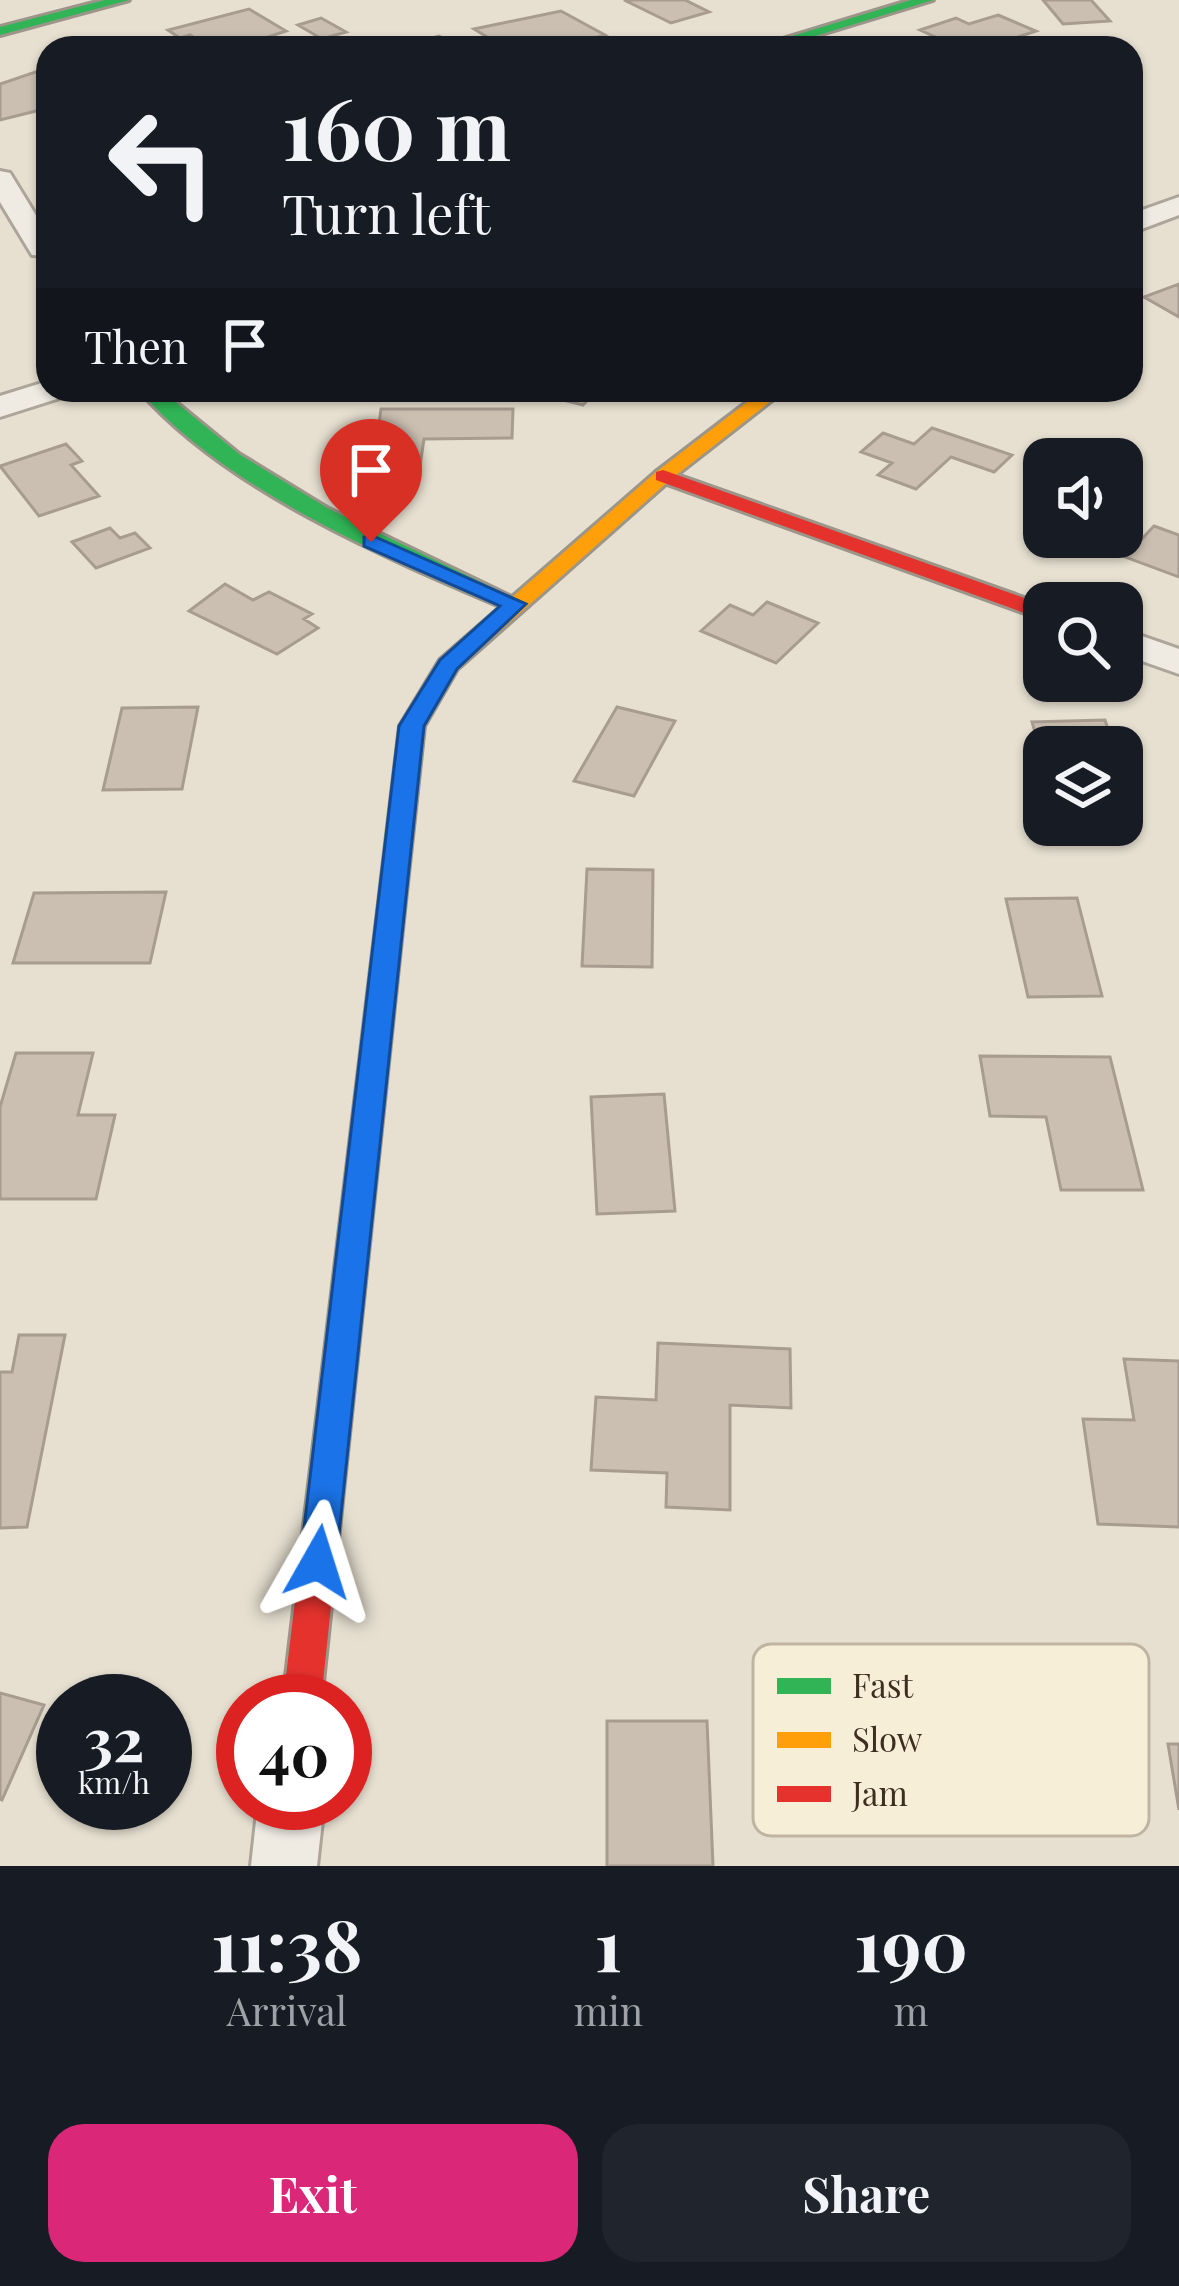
<!DOCTYPE html>
<html lang="en">
<head>
<meta charset="utf-8">
<style>
  body { margin:0; font-family:"Playfair Display",serif; background:#20242c; color:#f1f3f6; height:100vh; display:flex; flex-direction:column; font-size:45px; white-space:nowrap }
  * { box-sizing:border-box; margin:0 }
  p { font-size:39px; color:#9ea1a6 }
  .icon { flex:none; width:66px; height:66px; fill:none; stroke:currentColor; stroke-width:2; stroke-linecap:round; stroke-linejoin:round }
  .map { position:relative; height:1866px; overflow:hidden }
  .side { display:flex; flex-direction:column; background:#171b24; flex:1 }
  .side>* { flex:none }
  .top-card { position:absolute; left:36px; top:36px; width:1107px; height:366px; border-radius:36px; box-shadow:0 3px 9px #0004; background:#171b24; color:#f1f3f6; overflow:hidden }
  .fabs { position:absolute; left:1023px; top:438px; display:grid; gap:24px }
  .fabs a { display:grid; place-items:center; width:120px; height:120px; border-radius:24px; background:#171b24; box-shadow:0 3px 9px #0004; font-size:60px }
  .speed { position:absolute; left:36px; top:1674px; display:flex; gap:24px; font-size:60px; font-weight:700; text-align:center }
  .speed>* { display:grid; place-content:center; width:156px; height:156px; border-radius:50%; background:#171b24; box-shadow:0 3px 9px #0004; line-height:1 }
  .speed small { font-size:30px; font-weight:400 }
  .speed .limit { border:18px solid #d22; background:#fff; color:#111 }
  .pin { position:absolute; display:grid; place-items:center; width:102px; height:102px; color:#fff; margin:-123px -51px; border-radius:50% 50% 50% 0; rotate:-45deg; box-shadow:0 0 12px #0007 }
  .pin .icon { rotate:45deg }
  .me { position:absolute; width:132px; margin:-66px; rotate:6deg; stroke-linejoin:round; filter:drop-shadow(0 0 9px #0008) }
  .turn { display:flex; align-items:center; gap:42px; height:252px; padding:0 48px; font-size:54px }
  .turn .icon { width:156px; height:156px; stroke-width:2.5 }
  .turn b { display:block; font-size:84px; line-height:102px }
  .then { display:flex; align-items:center; height:114px; padding:0 48px; background:#0003; gap:24px; font-size:45px }
  .eta { display:flex; justify-content:space-evenly; align-items:center; height:204px; text-align:center }
  .eta b { font-size:72px; font-weight:700; line-height:84px }
  .action { display:flex; gap:24px; margin-top:auto; padding:24px 48px }
  .action a { flex:1; height:138px; border-radius:36px; background:#db2777; color:#fff; font-size:48px; font-weight:700; line-height:138px; text-align:center }
  .action a+a { background:#20242c; color:#f1f3f6 }
  .map>svg:first-child { display:block }
</style>
</head>
<body>
<div class="map">
<svg width="1179" height="1866" viewBox="0 0 1179 1866">
  <rect width="100%" height="100%" fill="#e7e0d1"/>
  <path fill="#cbbfb2" stroke="#a89c90" stroke-width="3" d="M624 0H685L709 12 671 23Z
    M1043 0H1091L1110 21 1063 24Z
    M249 9 286 31 235 48H210L190 35 180 38 168 30Z
    M561 11 605 35 558 48H505L474 29Z
    M998 15 1036 31 1018 37 1034 44 960 48 920 30 956 18 969 24Z
    M321 18 346 32 322 39 298 25Z
    M439 36 460 48H395Z
    M47 68 48 108 0 120V84Z
    M1179 284V317L1144 297Z
    M524 390H597L583 405Z
    M381 409H513L512 438 424 439 420 466H373Z
    M932 428 1012 455 994 472 951 457 916 489 878 475 892 463 861 452 883 433 914 444Z
    M66 444 82 461 71 465 99 496 39 516 0 466Z
    M1154 526 1179 535V577L1125 557Z
    M110 528 120 538 135 533 150 548 96 568 72 542Z
    M225 584 253 600 269 592 312 614 304 619 318 628 277 654 189 611Z
    M767 602 818 623 776 663 701 631 730 605 753 615Z
    M198 707 182 789 103 790 122 708Z
    M617 707 675 721 634 796 574 781Z
    M1105 720 1114 747H1044V762L1032 722Z
    M587 869 653 870 652 967 582 966Z
    M166 892 150 963H13L34 893Z
    M1077 898 1102 996 1028 997 1006 899Z
    M16 1053H93L78 1115H115L96 1199H0V1107Z
    M980 1056 1110 1057 1143 1190H1061L1046 1117 990 1116Z
    M664 1094 675 1211 597 1214 591 1097Z
    M19 1335H65L27 1527 0 1528V1372H12Z
    M658 1343 790 1349 791 1408 730 1405V1510L666 1507 667 1473 591 1470 596 1397 656 1400Z
    M1124 1359 1179 1361V1527L1098 1524 1083 1419 1134 1420Z
    M0 1693 44 1705 2 1800 0 1799Z
    M607 1721H707L713 1866H607Z
    M1168 1744H1179V1810Z"/>
  <g fill="none" stroke-linecap="round" stroke-linejoin="round">
    <g stroke="#ada599" stroke-width="6">
      <path id="street" d="M0 171 10 173 48 235V256L32 255 0 202Z
        M1179 197V215L1131 233V214Z
        M48 381V390H68L63 397 0 417V396Z
        M1122 629 1179 649V674L1122 654Z
        M258 1803H324L317 1866H251Z"/>
    </g>
    <g stroke="#9c958a" stroke-width="6">
      <path id="fast" d="M105 0H129L0 35V27Z
        M911 0H933L776 48H753Z
        M139 390H161L239 454 329 509 526 604 515 611 507 609C387 558 226 490 139 390Z"/>
    </g>
    <g stroke="#9c958a" stroke-width="6">
      <path id="slow" d="M763 390H785L670 480 457 669 424 726 404 911 400 918H382L378 911 400 726 440 660 656 472Z"/>
    </g>
    <g stroke="#9c958a" stroke-width="6">
      <path id="jam" d="M663 470 1044 605V620L656 480V472Z
        M391 902 404 911 321 1701H283L378 911Z"/>
    </g>
    <use href="#street" fill="#efebe3" fill-rule="evenodd"/>
    <use href="#fast" fill="#30b455" fill-rule="evenodd"/>
    <use href="#slow" fill="#ff9f0a" fill-rule="evenodd"/>
    <use href="#jam" fill="#e5322d" fill-rule="evenodd"/>
  </g>
  <path fill="#1a73e8" stroke="#114b97" stroke-width="3" d="M371 535 526 604 457 669 424 726 336 1562 331 1574 318 1579 305 1574 300 1562 399 726 440 660 500 606 364 546V537Z"/>
  <rect x="753" y="1644" width="396" height="192" rx="18" fill="#f7eed8" stroke="#bfb4a1" stroke-width="3"/>
  <rect x="777" y="1678" width="54" height="16" fill="#30b455"/>
  <rect x="777" y="1732" width="54" height="16" fill="#ff9f0a"/>
  <rect x="777" y="1786" width="54" height="16" fill="#e5322d"/>
  <g font-size="33" fill="#3d2e20">
    <text x="852" y="1698">Fast</text>
    <text x="852" y="1752">Slow</text>
    <text x="852" y="1806">Jam</text>
  </g>
</svg>
<div class="fabs">
<a><svg class="icon" aria-label="sound" viewBox="0 0 24 24"><path d="M4 9h4l5-4v14l-5-4H4zM17 9q2 3 0 6"/></svg></a>
<a><svg class="icon" aria-label="search" viewBox="0 0 24 24"><circle cx="10" cy="10" r="6"/><path d="M15 15l6 6"/></svg></a>
<a><svg class="icon" aria-label="layers" viewBox="0 0 24 24"><path d="M12 4l9 5-9 5-9-5zM3 14l9 5 9-5"/></svg></a>
</div>
<div class="speed"><div>32<small>km/h</small></div><div class="limit">40</div></div>
<div class="pin" style="left:371px;top:542px;background:#d93025"><svg class="icon" aria-label="arrive" viewBox="0 0 24 24"><path d="M6 21V4h12l-3 4 3 4H6"/></svg></div>
<svg class="me" style="left:318px;top:1562px" viewBox="-20 -20 40 40"><path d="M0-17L14 15 0 8-14 15z" fill="#1a73e8" stroke="#fff" stroke-width="4"/></svg>
<div class="top-card">
<div class="turn"><svg class="icon" aria-label="left" viewBox="0 0 24 24"><path d="M17 20v-9H6M10 6l-5 5 5 5"/></svg><div><b>160 m</b>Turn left</div></div>
<div class="then">Then<svg class="icon" aria-label="arrive" viewBox="0 0 24 24"><path d="M6 21V4h12l-3 4 3 4H6"/></svg></div>
</div>
</div>
<section class="side">
<div class="eta">
<div><b>11:38</b><p>Arrival</p></div>
<div><b>1</b><p>min</p></div>
<div><b>190</b><p>m</p></div>
</div>
<div class="action"><a>Exit</a><a>Share</a></div>
</section>
</body>
</html>
